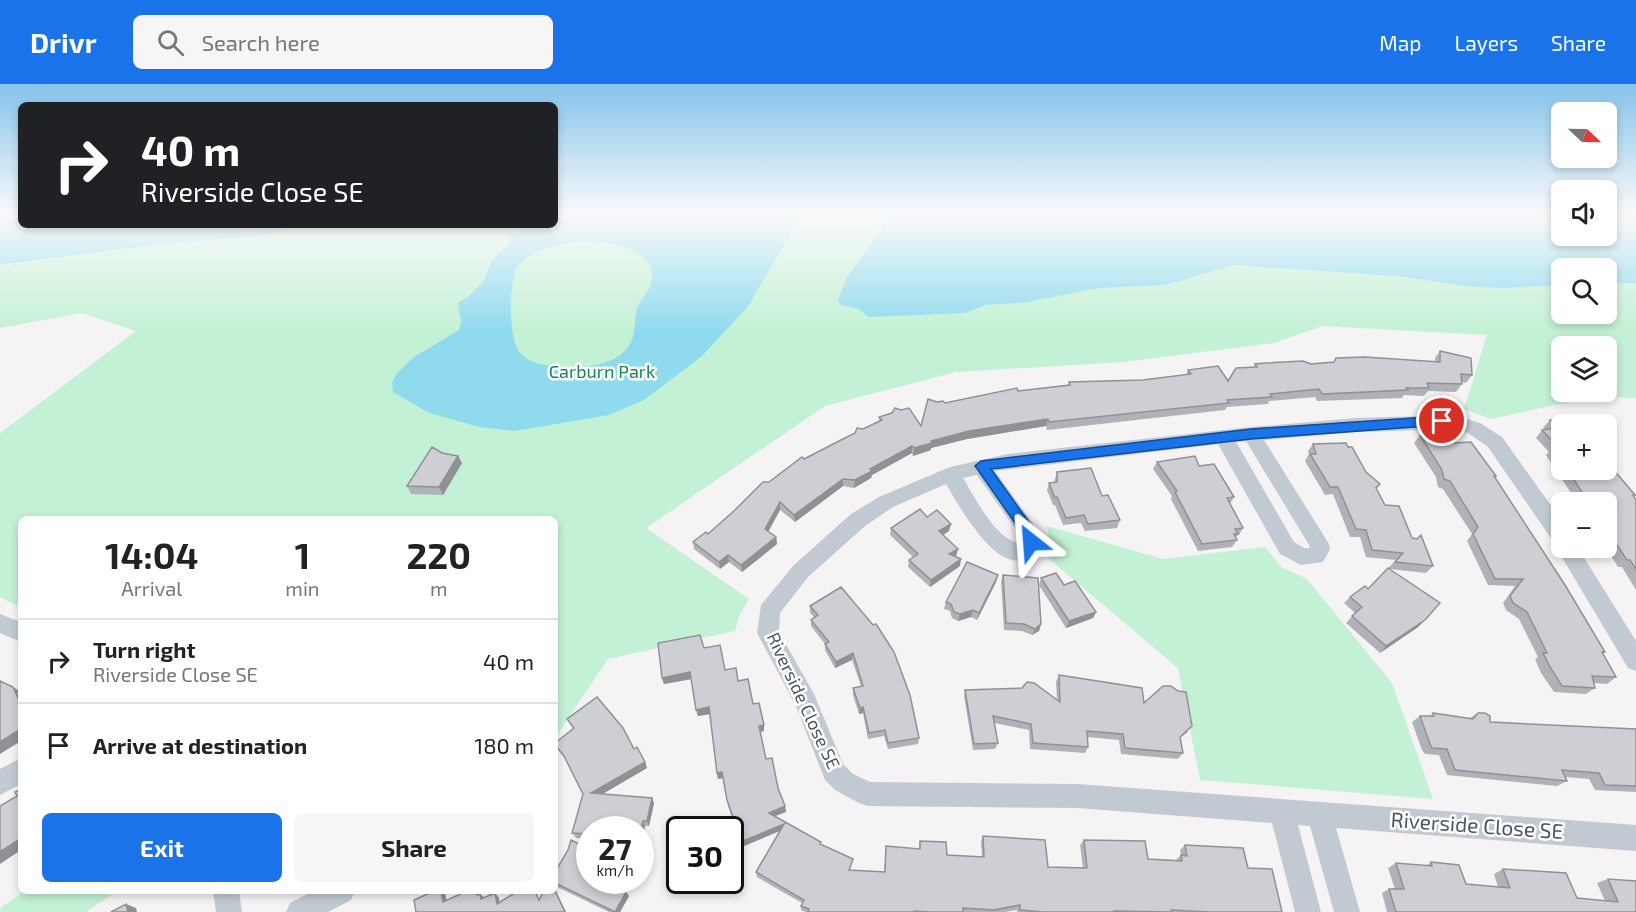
<!DOCTYPE html>
<html lang="en">
<head>
<meta charset="utf-8">
<style>
  body { margin:0; font-family:"Exo 2",sans-serif; background:#f6f6f6; color:#222; height:100vh; display:flex; flex-direction:column; font-size:22px; white-space:nowrap }
  * { box-sizing:border-box; margin:0 }
  p { font-size:20px; color:#767676 }
  .icon { flex:none; width:33px; height:33px; fill:none; stroke:currentColor; stroke-width:2; stroke-linecap:round; stroke-linejoin:round }
  .map { position:relative; flex:1; overflow:hidden }
  .side { position:absolute; left:18px; top:432px; width:540px; height:378px; display:flex; flex-direction:column; background:#fff; border-radius:9px; box-shadow:0 3px 9px #0003 }
  .side>* { flex:none }
  .banner { position:absolute; left:18px; top:18px; width:540px; height:126px; border-radius:9px; box-shadow:0 3px 9px #0003; background:#202124; color:#fff; overflow:hidden }
  .needle { width:39px; rotate:112deg }
  .tools { position:absolute; left:1551px; top:18px; display:grid; gap:12px }
  .tools a { display:grid; place-items:center; width:66px; height:66px; border-radius:9px; background:#fff; box-shadow:0 3px 9px #0003; font-size:30px }
  .speed { position:absolute; left:576px; top:732px; display:flex; gap:12px; font-size:30px; font-weight:700; text-align:center }
  .speed>* { display:grid; place-content:center; width:78px; height:78px; border-radius:50%; background:#fff; box-shadow:0 3px 9px #0003; line-height:1 }
  .speed small { font-size:15px; font-weight:400 }
  .speed .limit { border:3px solid #111; border-radius:9px; background:#fff; color:#111 }
  .pin { position:absolute; display:grid; place-items:center; width:51px; height:51px; color:#fff; margin:-26px; border:3px solid #fff; border-radius:50%; box-shadow:0 2px 6px #0007 }
  .me { position:absolute; width:66px; margin:-33px; rotate:332deg; stroke-linejoin:round; filter:drop-shadow(0 0 4px #0008) }
  .turn { display:flex; align-items:center; gap:21px; height:126px; padding:0 24px; font-size:27px }
  .turn .icon { width:78px; height:78px; stroke-width:2.5 }
  .turn b { display:block; font-size:42px; line-height:51px }
  .eta { display:flex; justify-content:space-evenly; align-items:center; height:102px; text-align:center }
  .eta b { font-size:36px; font-weight:700; line-height:42px }
  .primary-button { display:flex; gap:12px; margin-top:auto; padding:12px 24px }
  .primary-button a { flex:1; height:69px; border-radius:9px; background:#1a73e8; color:#fff; font-size:24px; font-weight:700; line-height:69px; text-align:center }
  .primary-button a+a { background:#f6f6f6; color:#222 }
  ul { padding:0; list-style:none }
  li { display:flex; align-items:center; gap:18px; height:84px; padding:0 24px; border-top:2px solid #e0e0e0 }
  li div { flex:1 }
  li b { display:block; font-size:22px }
  li em { font-style:normal }
  header { display:flex; align-items:center; gap:36px; box-sizing:border-box; height:84px; padding:0 30px; background:#1a73e8; color:#fff }
  header strong { font-size:28px }
  nav { display:flex; gap:33px; margin-inline-start:auto; font-size:21px }
  .search { width:420px; height:54px; background:#f6f6f6; display:flex; align-items:center; gap:15px; box-sizing:border-box; padding:0 21px; border-radius:9px; color:#767676; font-size:22px }
  .map>svg:first-child { display:block }
</style>
</head>
<body>
<header>
<strong>Drivr</strong>
<div class="search"><svg class="icon" aria-label="search" viewBox="0 0 24 24"><circle cx="10" cy="10" r="6"/><path d="M15 15l6 6"/></svg>Search here</div>
<nav><a>Map</a><a>Layers</a><a>Share</a></nav>
</header>
<div class="map">
<svg width="1636" height="828" viewBox="0 0 1636 828">
  <rect width="100%" height="100%" fill="#f5f3f3"/>
  <path fill="#c3f1d5" fill-rule="evenodd" d="M555 131H1561L1562 152H1606L1607 131H1636V314L1595 312 1491 335 1464 325 1487 251 1322 242 1274 259 1123 278 956 288 825 322 646 444 749 515 739 532 735 547 608 575 555 654V435H21V524L0 513V349L136 247 82 229 0 244V182L152 161 252 154 316 141H555ZM1562 184H1606V230H1562ZM1562 262H1606V308H1562Z
    M1047 442 1163 475 1265 463 1281 483 1307 495 1392 599 1433 715 1200 696 1178 584 1043 470 1049 453Z
    M25 807H117L86 828H0V824Z"/>
  <path fill="#90daee" fill-rule="evenodd" d="M0 131H21V141H315L253 153 153 161 0 181Z
    M558 131H801L749 221 702 272 644 316 609 331 515 347 479 343 429 329 393 308 392 299 397 289 414 273 459 246 461 237 458 219 469 212 484 197 491 178 508 161 509 153 529 141H555V132ZM581 157C602 156 652 162 652 192 652 206 641 214 637 225 634 234 636 244 633 253 624 281 588 284 563 283 547 282 528 280 518 266 509 253 508 195 518 182 533 163 560 161 581 157Z
    M887 131H1561L1562 152H1606L1607 131H1636V199H1607L1606 184H1562L1561 201 1502 204 1465 202 1406 193 1234 181 1165 201 1099 204 1027 218 986 221 965 229 868 233 859 225 841 221 838 216 847 193 871 161Z"/>
  <g fill="none" stroke-linecap="round" stroke-linejoin="round">
    <path fill="#c1cad2" fill-rule="evenodd" d="M1454 331 1480 339 1502 353 1562 437V464H1578L1636 557V587L1628 584 1560 470 1558 461 1555 460 1488 363 1468 349 1454 345 1357 348 1264 356 1329 460 1330 465 1323 478 1301 481 1280 470 1218 360 995 387 1039 448C1041 459 1039 465 1030 472 999 496 958 420 946 400L893 423 865 442 808 493 780 529 779 548 814 610 843 680 853 690 870 698 1077 700 1636 741V767L1336 744 1360 828H1334L1310 742 1298 741 1321 828H1295L1272 739 1077 724 868 722 859 719 835 706 825 696 796 622 757 549 761 521 794 481 851 430 879 413 950 383 1008 370 1251 343 1357 334ZM1246 357 1309 461 1310 464H1304L1294 458 1236 358ZM977 391 1019 450 1020 456 1017 459C993 451 976 415 963 394Z
      M0 530 21 538V558L0 549Z
      M21 674V700L0 711V685Z
      M213 807H239L242 828H216Z
      M313 807H355L351 816 328 828H286L290 819Z"/>
  </g>
  <path fill="#b0b2b7" d="M1440 267 1472 291 1466 299 1462 298V300L1456 308 1428 307 1424 312 1404 311 1402 314 1317 317 1315 313 1269 317 1268 320 1227 323 1225 326 1047 346 1046 342 967 355 931 364V366L913 372 912 369 872 391 871 394 854 404 843 402 795 438 780 426 768 447 776 453 777 460 742 488 729 478 720 485 694 465 693 458 708 450 769 398 804 375 879 338V333L921 342 937 318 945 319 1018 307 1068 301 1069 298 1143 296 1186 291 1188 286 1228 297 1254 283 1255 280 1435 277V274Z
    M1550 336 1562 340V386H1606L1607 378 1635 411 1634 413 1636 416V506L1622 483H1618L1606 464V418H1577L1546 371 1549 368 1536 354 1542 346H1545L1543 344Z
    M1420 351 1454 359 1496 392 1495 394 1605 568 1603 569 1616 593 1607 600 1594 599 1595 604 1586 610 1554 608 1541 589 1535 575 1538 573 1519 535 1506 526 1503 519 1515 502 1488 501 1467 457 1472 450 1443 405 1438 403 1436 393 1414 359Z
    M1313 360 1348 363 1376 404 1385 421 1412 454 1433 482 1426 489 1390 485 1425 536 1418 543 1380 569 1346 539 1355 529 1344 519 1350 513 1368 505 1396 476 1366 473 1360 453H1350L1333 410 1325 411 1305 377 1309 370 1308 367Z
    M442 369 458 372 462 379 443 411 411 410 407 402Z
    M1157 378 1199 382 1234 413 1230 420 1243 444 1239 451 1236 452 1235 453 1237 456 1232 463 1198 467 1171 415 1172 412 1153 385Z
    M1057 388 1102 412 1120 436 1117 444 1085 447 1081 439 1063 441 1055 421H1053L1047 406 1049 399 1054 398Z
    M927 433 949 447 943 451 958 465 956 472 955 473 960 482 930 503 908 483 909 476 913 473 890 451 891 444Z
    M998 491 996 498 977 536 971 533 958 537 952 534 950 527 944 525 946 518Z
    M1003 491 1041 540 1039 547 1032 551 1022 547 1004 546 1001 498Z
    M1041 494 1064 501 1096 528 1093 534 1066 544 1039 501Z
    M841 503 919 654 918 660 888 665 884 652 868 655 863 629 859 630 853 611V604L861 602 852 576 835 584 825 566V560L811 542V536L814 533 810 529V522Z
    M704 564 725 586 738 597 753 620 764 641V647L760 648 766 675 785 722 786 728 775 732 821 761 853 775 850 786 884 788 886 762 919 765 920 757 947 771 982 773 981 757 983 752 1048 783 1083 784 1080 761 1084 756 1148 775 1176 776 1181 771 1180 766 1185 761 1248 784 1282 828H1017V826L1005 828H806L801 826V822L802 819 757 793 756 788 780 747 737 765 729 741 734 739 728 722 723 694 718 695 717 689 710 630 698 632 691 595 664 600 662 594Z
    M1059 591 1144 619 1188 648 1180 654 1183 669 1178 675 1121 670 1119 656 1087 653 1088 663 1085 669 1030 665 1029 646 994 639 998 659 995 665 973 666 964 612 965 606 1057 616 1056 598Z
    M1433 629 1470 634 1478 629 1490 638 1636 645V708L1595 706 1589 695 1565 693 1567 697 1557 702 1447 691 1439 671 1425 670 1422 666 1412 638 1420 632H1430Z
    M567 635 634 665 645 678 647 684 602 710 652 714 654 719 649 742H645L643 754H640V746H590V755L576 754 572 749 583 710 566 676 555 661 573 645Z
    M568 766 624 807 629 812 620 828H609L555 802V788Z
    M1431 778 1466 800 1498 803 1494 790 1503 785 1577 814 1605 817 1597 799 1608 795 1636 828H1387L1382 809 1389 805H1395L1388 784 1396 779 1426 782Z"/>
  <path fill="#909195" d="M1048 335 1046 342 967 355 931 364V366L913 372 914 364 931 357 969 347Z
    M912 362V369L872 391 871 394 854 404 855 396 870 385Z
    M458 372 462 379 443 411 439 403Z
    M843 395V402L795 438 794 431Z
    M780 418V426L766 452 765 445Z
    M951 440 949 447 938 454 939 447Z
    M776 453 777 460 742 488 741 481Z
    M958 465 956 472 948 477 949 470Z
    M728 471 729 478 720 485 719 478Z
    M961 475 960 482 930 503 931 496Z
    M998 491 996 498 977 536 979 529Z
    M973 526 971 533 958 537 960 530Z
    M1096 528 1093 534 1066 544 1069 537Z
    M1425 536 1418 543 1380 569 1386 562Z
    M1041 540 1039 547 1032 551 1035 545Z
    M853 569 852 576 835 584 836 578Z
    M690 588 692 595 664 600 662 594Z
    M13 603 21 608V621Z
    M709 623 710 630 698 632 696 626Z
    M863 623V629L859 630 860 624Z
    M764 641V647L760 648 759 642Z
    M21 645V657L0 670V658Z
    M645 678 647 684 594 715 591 709Z
    M722 688 724 694 718 695 717 689Z
    M652 714 654 719 649 742 647 737Z
    M785 722 786 728 770 734 769 729Z
    M643 737 645 742 643 754 640 749Z
    M784 740V745L737 765 736 760Z
    M21 754V766L0 780V768Z
    M625 796H630L623 810 620 805Z
    M555 805 566 828H565L555 807Z
    M441 807H443L445 809 448 822 443 818Z
    M476 807 480 808V810L485 814 486 819 477 811Z
    M626 808 629 812 620 828H615Z
    M495 809 499 814 501 825 497 820Z
    M126 820 136 824 137 828H128Z"/>
  <path fill="#cdcfd5" stroke="#909195" stroke-width="1.5" d="M1440 267 1471 274 1472 291 1461 290 1462 300 1427 299 1429 304H1406L1408 306 1322 310 1319 305 1270 310 1272 313 1227 316 1229 319 1049 338 1048 335 969 347 931 357 932 359 914 364 912 362 870 385 872 387 855 396 843 395 794 431 780 418 765 445 776 453 741 481 728 471 719 478 693 458 706 448 708 450 735 426 763 398H769L802 373 804 375 841 356 855 349 857 344 863 345 882 336 879 333 892 329 895 324 901 326 909 324 921 342 928 315 937 318 943 317 945 319 1017 304 1018 307 1070 301 1069 298 1143 296 1191 290 1188 286 1218 282 1228 297 1236 284 1257 283 1255 280 1266 279 1303 277 1311 280 1334 278 1336 274 1365 273 1440 278Z
    M1568 334 1577 340H1562V376L1553 363H1558L1542 346 1557 344 1550 336Z
    M1449 350 1454 359 1471 358 1496 392H1494L1565 501 1605 568H1602L1616 593 1592 592 1595 604 1562 602 1550 583 1543 569H1547L1527 528 1513 519 1510 512 1523 495H1495L1473 450 1478 443 1450 397 1444 395 1442 386 1420 351Z
    M1346 359 1348 363H1352L1366 388 1380 400 1376 404 1385 421 1399 422 1412 454 1417 455 1421 451 1433 482 1395 478 1403 469 1372 466 1366 446 1356 445 1338 403H1330L1310 370H1316L1313 360Z
    M432 363 442 369 458 372 439 403 407 402Z
    M1195 372 1199 382 1214 380 1234 413 1227 414 1243 444 1235 445 1238 450H1234L1237 456 1202 460 1175 408 1177 407 1157 378Z
    M1606 375 1607 378 1635 411H1633L1636 416V485L1630 476H1627L1606 445V418H1589L1567 386H1606Z
    M1091 384 1102 412 1108 411 1120 436 1088 440 1084 431 1066 434 1057 413 1055 414 1049 399 1057 398V388Z
    M920 425 927 433 937 426 951 440 939 447 958 465 949 470 961 475 931 496 909 476 918 470 891 444Z
    M967 478 998 491 979 529 973 526 960 530 954 528 951 520 946 518Z
    M1388 484 1440 519 1425 536 1386 562 1352 532 1362 523 1350 513 1365 502 1368 505Z
    M1056 489 1064 501 1075 497 1096 528 1069 537 1041 494Z
    M1003 491 1038 494 1041 540 1035 545 1024 540 1006 539Z
    M841 503 873 541 876 540 894 568 910 611 919 654 888 659 885 646 869 649 863 623 860 624 853 604 863 602 853 569 836 578 825 560 829 558 811 536 818 531 810 522Z
    M700 551 704 564 720 561 725 586 736 584 738 597 748 595 753 620 759 619 764 641 759 642 766 675 772 674 778 704 785 722 769 729 821 758 820 760 853 775 849 786 885 788 886 762 920 765V757L946 758 947 771 984 773 983 752 1045 756 1048 783 1087 784 1084 756 1145 757 1148 775 1182 777 1181 771 1187 772 1185 761 1243 764 1248 784 1272 785 1282 828H1209L1171 826 1172 828 1114 827V828H1043L1020 826V821L994 826 963 824V828H931L914 827V828H808L809 825 801 822 804 816 756 788 784 740 736 760 729 741 735 739 727 716 722 688 717 689 709 623 696 626 690 588 662 594 658 559Z
    M1059 591 1142 604 1144 619 1163 602H1171L1178 607 1186 608 1192 642 1180 653 1183 669 1125 664 1123 650 1087 647 1088 663 1033 659 1031 640 993 632 998 659 974 660 965 606 1022 604 1027 598 1034 599 1060 618Z
    M0 597 13 603 21 621V645L0 658Z
    M597 613 623 644 634 665 637 663 645 678 591 709 652 714 647 737H643L640 749V746H590V750L572 749 583 710 564 672 555 661V659L574 644 567 635Z
    M1433 629 1473 635 1478 629H1485L1490 632V638L1636 645V702L1605 701 1599 689 1562 686 1567 697 1455 686 1447 665 1432 664 1430 660 1420 632H1434Z
    M21 705V754L0 768V722L17 712 15 708Z
    M571 756 590 765V796H625L620 805 626 808 615 828 555 799V788L568 766Z
    M1431 778 1459 781 1466 800 1510 804 1503 785 1566 789 1577 814 1618 818 1608 795 1636 797V828H1396L1389 805H1404L1396 779 1432 782Z
    M434 807H441L443 818 467 807H476L477 811 480 810 481 815 495 809 497 820 518 807H535L539 816 544 807H555L565 828H416L414 816Z
    M126 820 128 828H111Z"/>
  <linearGradient id="sky" x2="0" y2="1"><stop stop-color="#85c3ea"/><stop offset="0.53" stop-color="#fafafa"/><stop offset="1" stop-color="#fafafa" stop-opacity="0"/></linearGradient>
  <rect width="1636" height="247" fill="url(#sky)"/>
  <path fill="#1a73e8" stroke="#114b97" stroke-width="1.5" d="M1442 332 1449 337 1442 341 1251 355 991 385 1036 448 1038 458 1031 463 1026 462 1022 449 975 382 981 377 1251 345Z"/>
  <g text-anchor="middle" stroke-width="5" stroke-linejoin="round" paint-order="stroke">
    <g font-size="18" fill="#17864f" stroke="#fff">
      <text x="602" y="294">Carburn Park</text>
    </g>
    <g font-size="18" fill="#4a5661" stroke="#fff">
      <text transform="translate(803 617) rotate(65)" y="6">Riverside Close SE</text>
    </g>
    <g font-size="21" fill="#4a5661" stroke="#fff">
      <text transform="translate(1477 742) rotate(4)" y="7">Riverside Close SE</text>
    </g>
  </g>
</svg>
<div class="tools">
<a><svg class="needle" viewBox="-14 -14 28 28"><path d="M0-13l5 13h-10z" fill="#e53935"/><path d="M0 13l5-13h-10z" fill="#767676"/></svg></a>
<a><svg class="icon" aria-label="sound" viewBox="0 0 24 24"><path d="M4 9h4l5-4v14l-5-4H4zM17 9q2 3 0 6"/></svg></a>
<a><svg class="icon" aria-label="search" viewBox="0 0 24 24"><circle cx="10" cy="10" r="6"/><path d="M15 15l6 6"/></svg></a>
<a><svg class="icon" aria-label="layers" viewBox="0 0 24 24"><path d="M12 4l9 5-9 5-9-5zM3 14l9 5 9-5"/></svg></a>
<a>+</a>
<a>−</a>
</div>
<div class="speed"><div>27<small>km/h</small></div><div class="limit">30</div></div>
<div class="pin" style="left:1442px;top:337px;background:#d93025"><svg class="icon" aria-label="arrive" viewBox="0 0 24 24"><path d="M6 21V4h12l-3 4 3 4H6"/></svg></div>
<svg class="me" style="left:1031px;top:458px" viewBox="-20 -20 40 40"><path d="M0-17L14 15 0 8-14 15z" fill="#1a73e8" stroke="#fff" stroke-width="4"/></svg>
<div class="banner">
<div class="turn"><svg class="icon" aria-label="right" viewBox="0 0 24 24"><path d="M7 20v-9h11M14 6l5 5-5 5"/></svg><div><b>40 m</b>Riverside Close SE</div></div>
</div>
<section class="side">
<div class="eta">
<div><b>14:04</b><p>Arrival</p></div>
<div><b>1</b><p>min</p></div>
<div><b>220</b><p>m</p></div>
</div>
<ul>
<li><svg class="icon" aria-label="right" viewBox="0 0 24 24"><path d="M7 20v-9h11M14 6l5 5-5 5"/></svg><div><b>Turn right</b><p>Riverside Close SE</p></div><em>40 m</em></li>
<li><svg class="icon" aria-label="arrive" viewBox="0 0 24 24"><path d="M6 21V4h12l-3 4 3 4H6"/></svg><div><b>Arrive at destination</b></div><em>180 m</em></li>
</ul>
<div class="primary-button"><a>Exit</a><a>Share</a></div>
</section>
</div>
</body>
</html>
